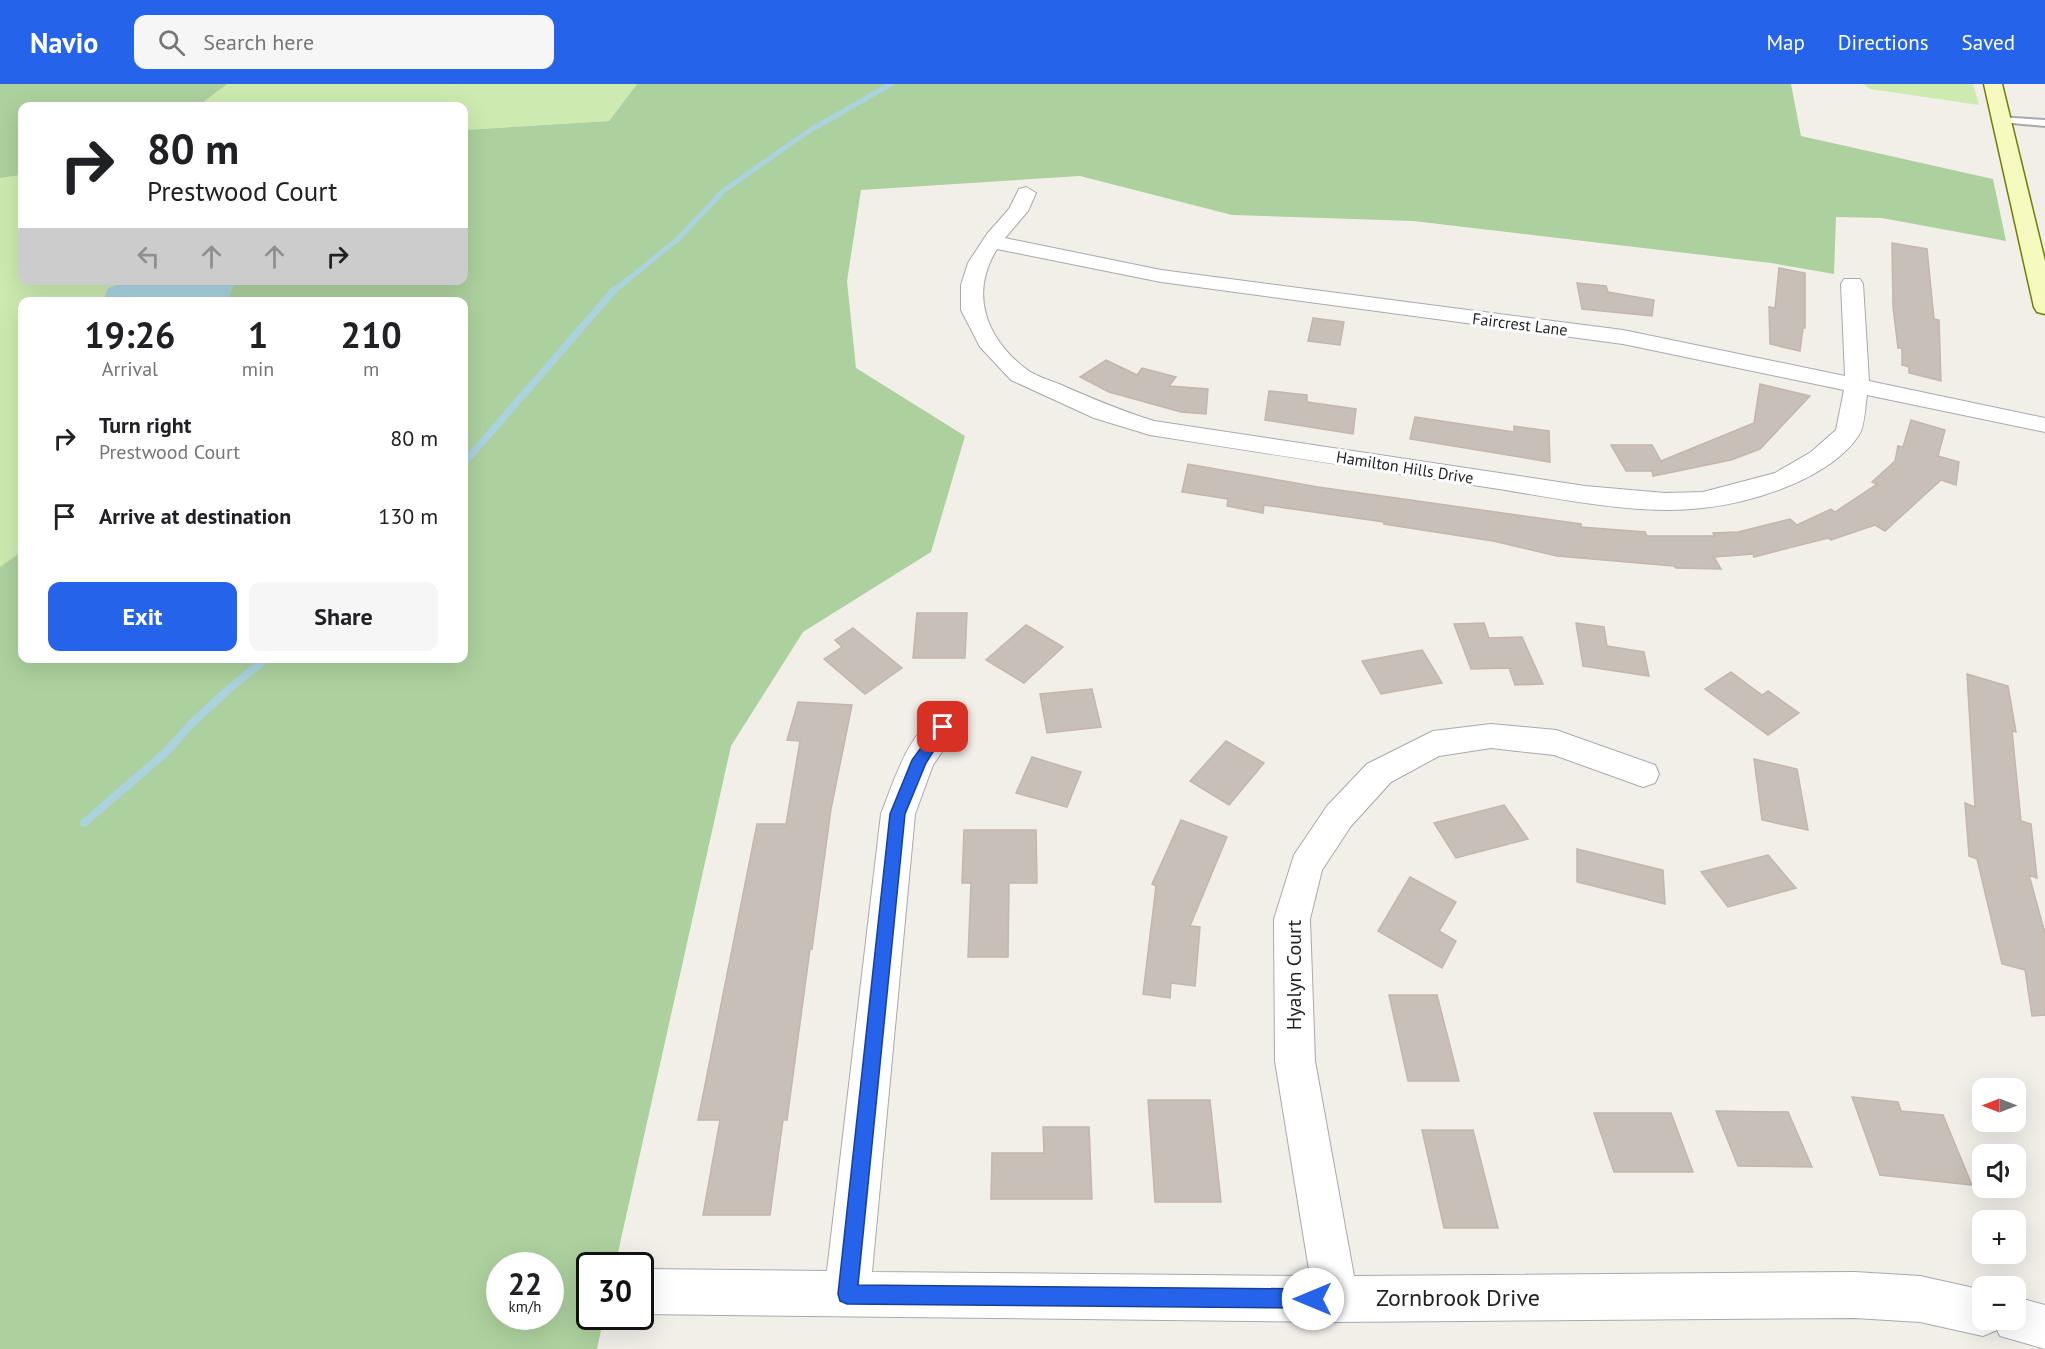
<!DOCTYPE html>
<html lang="en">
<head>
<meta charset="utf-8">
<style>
  body { margin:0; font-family:"PT Sans",sans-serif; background:#f6f6f6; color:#202124; height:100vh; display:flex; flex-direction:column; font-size:22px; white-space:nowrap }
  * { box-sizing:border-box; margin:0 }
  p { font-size:20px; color:#757577 }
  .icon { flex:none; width:33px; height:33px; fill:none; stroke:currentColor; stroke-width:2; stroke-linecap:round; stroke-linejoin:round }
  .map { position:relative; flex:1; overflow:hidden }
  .drawer { position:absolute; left:18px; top:213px; width:450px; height:366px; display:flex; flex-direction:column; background:#fff; border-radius:12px; box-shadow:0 6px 24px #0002 }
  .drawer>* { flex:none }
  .guide { position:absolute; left:18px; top:18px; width:450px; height:183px; border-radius:12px; box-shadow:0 6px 24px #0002; background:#fff; color:#202124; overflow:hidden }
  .needle { width:39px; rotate:270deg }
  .controls { position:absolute; left:1972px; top:994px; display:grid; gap:12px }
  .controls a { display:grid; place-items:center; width:54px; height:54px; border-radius:12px; background:#fff; box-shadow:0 6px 24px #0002; font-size:30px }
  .speed { position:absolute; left:486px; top:1168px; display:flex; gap:12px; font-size:30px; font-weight:700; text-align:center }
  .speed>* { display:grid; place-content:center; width:78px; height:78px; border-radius:50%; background:#fff; box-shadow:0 6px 24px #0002; line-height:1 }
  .speed small { font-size:15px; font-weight:400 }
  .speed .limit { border:3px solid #111; border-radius:9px; background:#fff; color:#111 }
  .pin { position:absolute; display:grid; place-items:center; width:51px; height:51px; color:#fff; margin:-26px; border-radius:12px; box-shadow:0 3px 9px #0006 }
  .me { position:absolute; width:66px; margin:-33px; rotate:270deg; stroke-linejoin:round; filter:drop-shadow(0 0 4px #0008) }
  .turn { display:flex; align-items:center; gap:21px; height:126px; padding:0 30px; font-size:27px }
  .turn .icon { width:78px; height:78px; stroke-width:2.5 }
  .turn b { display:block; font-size:42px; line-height:51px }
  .lanes { display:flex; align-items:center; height:57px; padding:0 30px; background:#0003; justify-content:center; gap:30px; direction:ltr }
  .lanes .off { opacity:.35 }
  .eta { display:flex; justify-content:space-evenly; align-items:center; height:102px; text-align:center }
  .eta b { font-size:36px; font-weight:800; line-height:42px }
  .cta { display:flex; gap:12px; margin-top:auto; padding:12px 30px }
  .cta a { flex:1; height:69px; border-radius:12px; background:#2563eb; color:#fff; font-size:24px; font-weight:800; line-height:69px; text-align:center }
  .cta a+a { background:#f6f6f6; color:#202124 }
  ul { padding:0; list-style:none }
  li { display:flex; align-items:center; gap:18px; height:78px; padding:0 30px }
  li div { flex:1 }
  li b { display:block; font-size:22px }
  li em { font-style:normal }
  header { display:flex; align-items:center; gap:36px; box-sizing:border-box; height:84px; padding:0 30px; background:#2563eb; color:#fff }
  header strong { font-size:28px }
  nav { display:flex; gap:33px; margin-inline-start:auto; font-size:21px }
  .search { width:420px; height:54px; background:#f6f6f6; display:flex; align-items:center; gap:15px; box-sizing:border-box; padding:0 21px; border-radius:12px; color:#757577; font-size:22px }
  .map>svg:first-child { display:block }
</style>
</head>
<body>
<header>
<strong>Navio</strong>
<div class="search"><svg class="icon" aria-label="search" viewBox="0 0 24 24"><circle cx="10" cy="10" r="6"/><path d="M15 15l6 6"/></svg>Search here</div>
<nav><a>Map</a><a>Directions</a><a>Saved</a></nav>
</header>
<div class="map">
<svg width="2045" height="1265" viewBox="0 0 2045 1265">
  <rect width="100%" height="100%" fill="#f2efe9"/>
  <path fill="#cdebb0" d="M224 0H637L609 37 464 46V22H198Z
    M1863 0H1973L1979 21 1870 5Z
    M22 91V196L132 197 108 204 103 217 22 218V467L0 483V94Z"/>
  <path fill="#add19e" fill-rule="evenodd" d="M0 0H227L198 22H22V91L0 94Z
    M637 0H1791L1801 52 1993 95 2006 157 1882 134 1836 133 1834 190 1771 179 1413 137 1232 131 1080 92 861 106 847 197 856 284 965 352 931 468 803 548 731 662 615 1182H590V1233H604L597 1265H0V483L22 467V574H464V218L226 217 236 197 464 196V46L609 37ZM500 1182H550V1233H500Z"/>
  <path fill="#aad3df" d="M132 196H236V197L226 217H103L108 204Z"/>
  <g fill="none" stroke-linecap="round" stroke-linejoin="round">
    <path stroke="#aad3df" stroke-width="5" d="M614 207 679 154 723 107 809 47 891 0"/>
    <path stroke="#aad3df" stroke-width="7" d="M464 379 615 205"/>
    <path stroke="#aad3df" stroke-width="8" d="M84 739 166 668 192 639 230 604 267 574"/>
  </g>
  <path fill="#c7bfb8" stroke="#c4b6ab" stroke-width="1.5" d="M1892 159 1927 165 1934 235 1939 236 1941 297 1909 289V283L1902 281V264H1898L1893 223Z
    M1779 184 1805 189V244H1803L1800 267 1770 260 1769 223 1775 224Z
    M1577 199 1606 202 1608 208 1654 216 1652 232 1582 225Z
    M1313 234 1344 238 1340 261 1308 257Z
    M1106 276 1137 291 1142 284 1176 293 1169 302 1208 305 1206 330 1181 328 1109 308 1080 293Z
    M1760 300 1810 312 1760 365 1731 376 1653 392 1652 387H1626L1611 361H1652L1661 377 1754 339Z
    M1269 307 1307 311V318L1356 325 1353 350 1265 336Z
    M1415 333 1514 348V342L1549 347 1550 378 1410 355Z
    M1911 336 1945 346 1938 372 1959 378 1956 401 1941 396 1885 447 1875 441 1831 456 1828 454 1754 473 1753 470 1714 473 1721 485 1676 484 1674 482 1557 472 1493 457 1384 440V438L1264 421 1263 429 1227 422 1228 415 1182 408 1188 380 1318 403 1581 440V443L1645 448 1647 452H1715L1713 449 1738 448 1790 435 1797 441 1831 425 1835 428 1877 400 1872 398 1895 377 1898 362 1903 363Z
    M917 529H967L965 574H913Z
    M1484 539 1489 554 1522 553 1543 600 1515 601 1509 584 1471 585 1454 540Z
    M1576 539 1604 543 1607 562 1644 568 1649 592 1583 582Z
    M1026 541 1063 563 1024 599 986 576Z
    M853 544 902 584 865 610 824 575 842 563 835 556Z
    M1422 566 1442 599 1381 610 1362 577Z
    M1731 588 1762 611 1768 607 1799 629 1768 651 1705 605Z
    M1967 590 2008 602 2016 648 2012 647 2021 737 2031 740 2037 794 2029 791 2045 849V931L2032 932 2025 886 2002 880 1977 775 1969 772 1965 719 1975 723Z
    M1092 605 1101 643 1047 649 1040 610Z
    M798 618 852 621 831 725 812 865H810L787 1036H783L770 1131H703L720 1036H698L757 740H786L800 657 787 656Z
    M1226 657 1264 679 1229 721 1190 697Z
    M1032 673 1081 688 1067 723 1016 709Z
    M1754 675 1797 685 1808 746 1762 736Z
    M1504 721 1528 755 1456 774 1434 739Z
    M1181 736 1227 753 1190 842 1200 843 1195 902 1171 899 1170 914 1143 910 1156 802 1152 800Z
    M964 746H1036L1037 799H1009L1008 873H968L971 799H962Z
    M1577 765 1663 786 1665 820 1577 798Z
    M1768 771 1796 804 1728 823 1701 788Z
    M1410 793 1456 818 1439 847 1456 857 1442 884 1378 847Z
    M1389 911H1437L1459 997H1408Z
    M1852 1013 1898 1018 1901 1027 1943 1031 1972 1101 1880 1091Z
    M1148 1016H1210L1221 1118H1155Z
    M1716 1027 1788 1028 1812 1083 1738 1082Z
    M1594 1029H1671L1693 1088H1614Z
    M1043 1043H1089L1092 1115H991L992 1069H1044Z
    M1422 1046H1473L1498 1144H1444Z"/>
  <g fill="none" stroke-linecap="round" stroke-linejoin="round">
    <g stroke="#a9a9a9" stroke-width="4">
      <path id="service" d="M1998 33 2045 36V42L2001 38 1998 37Z"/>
    </g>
    <g stroke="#a9a9a9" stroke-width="2">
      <path id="minor" d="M1026 103 1036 109 1028 127 1005 154 1161 186 1623 246 1845 292 1841 200 1844 195H1860L1863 200 1869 297 2045 334V348L1867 311C1865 323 1865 341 1859 351 1830 395 1752 419 1702 424 1635 432 1553 413 1486 403 1374 386 1262 369 1150 351L1094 334 1011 296 980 263 961 226V201L968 179 987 150 1009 125 1019 105ZM997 165 1161 198 1623 260 1844 306 1836 346 1811 368 1775 389 1703 408 1665 409 1585 402 1154 337C1121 327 1091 314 1059 300 1049 296 1035 292 1026 285 986 254 969 210 997 165Z
        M943 631 954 634 959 643 933 681 915 730 872 1188 1310 1192 1275 977 1274 835 1294 771 1327 722 1367 680 1433 647 1491 640 1556 646 1655 681 1659 690 1655 699 1643 703 1554 671 1491 664 1439 672 1391 698 1351 742 1322 786 1310 835 1315 977 1354 1192 1855 1188 1920 1192 1983 1206V1236H2016V1213L2045 1221V1265L2000 1252 1997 1246 1983 1252 1920 1238 1855 1234 1336 1238 640 1230V1186L643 1185 827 1187 881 730C893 700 910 641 943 631Z"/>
    </g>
    <g stroke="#707d05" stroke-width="3">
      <path id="secondary" d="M1984 0H2002L2045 177V230L2037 228 2034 223Z"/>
    </g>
    <use href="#service" fill="#fff" fill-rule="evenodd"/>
    <use href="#minor" fill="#fff" fill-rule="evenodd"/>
    <use href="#secondary" fill="#f7fabf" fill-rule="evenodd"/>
  </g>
  <path fill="#2563eb" stroke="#184099" stroke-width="1.5" d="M943 638 949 643 926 679 905 730 858 1201 1313 1205 1320 1208 1322 1215 1320 1221 1313 1224 847 1220 840 1217 838 1210 890 730 912 676 938 640Z"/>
  <g text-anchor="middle" stroke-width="6" stroke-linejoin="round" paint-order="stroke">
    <g font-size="16" fill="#222" stroke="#fff">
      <text transform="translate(1520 240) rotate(7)" y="6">Faircrest Lane</text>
      <text transform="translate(1405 383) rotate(9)" y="6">Hamilton Hills Drive</text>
    </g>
    <g font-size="20" fill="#222" stroke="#fff">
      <text transform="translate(1294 891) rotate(-90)" y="7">Hyalyn Court</text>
    </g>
    <g font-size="24" fill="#222" stroke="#fff">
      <text x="1458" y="1222">Zornbrook Drive</text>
    </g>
  </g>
</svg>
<div class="controls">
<a><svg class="needle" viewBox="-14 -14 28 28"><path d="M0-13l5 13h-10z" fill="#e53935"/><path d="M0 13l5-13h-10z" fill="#757577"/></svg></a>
<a><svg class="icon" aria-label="sound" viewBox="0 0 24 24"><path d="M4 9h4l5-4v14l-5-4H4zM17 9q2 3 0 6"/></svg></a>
<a>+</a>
<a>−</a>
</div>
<div class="speed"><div>22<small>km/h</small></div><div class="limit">30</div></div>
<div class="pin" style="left:943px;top:643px;background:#d93025"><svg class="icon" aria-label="arrive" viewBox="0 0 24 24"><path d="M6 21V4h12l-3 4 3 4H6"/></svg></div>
<svg class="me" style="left:1313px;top:1215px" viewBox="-20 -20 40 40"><circle r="19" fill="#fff"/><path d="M0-13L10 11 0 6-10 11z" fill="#2563eb"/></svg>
<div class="guide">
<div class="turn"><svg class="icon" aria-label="right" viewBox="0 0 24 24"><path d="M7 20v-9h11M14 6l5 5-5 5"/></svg><div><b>80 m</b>Prestwood Court</div></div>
<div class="lanes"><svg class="icon off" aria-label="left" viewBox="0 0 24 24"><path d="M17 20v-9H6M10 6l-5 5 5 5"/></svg><svg class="icon off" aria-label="ahead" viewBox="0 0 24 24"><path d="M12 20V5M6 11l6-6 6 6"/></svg><svg class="icon off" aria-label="ahead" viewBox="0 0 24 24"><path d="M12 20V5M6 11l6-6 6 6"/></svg><svg class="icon" aria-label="right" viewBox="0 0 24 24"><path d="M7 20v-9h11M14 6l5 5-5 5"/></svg></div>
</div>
<section class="drawer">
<div class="eta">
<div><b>19:26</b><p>Arrival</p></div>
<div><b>1</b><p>min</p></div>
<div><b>210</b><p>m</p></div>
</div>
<ul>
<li><svg class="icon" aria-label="right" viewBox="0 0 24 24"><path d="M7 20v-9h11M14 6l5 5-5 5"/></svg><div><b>Turn right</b><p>Prestwood Court</p></div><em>80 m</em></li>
<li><svg class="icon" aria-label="arrive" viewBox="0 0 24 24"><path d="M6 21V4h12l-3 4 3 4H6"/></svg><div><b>Arrive at destination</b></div><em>130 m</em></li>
</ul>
<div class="cta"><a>Exit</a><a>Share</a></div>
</section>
</div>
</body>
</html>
